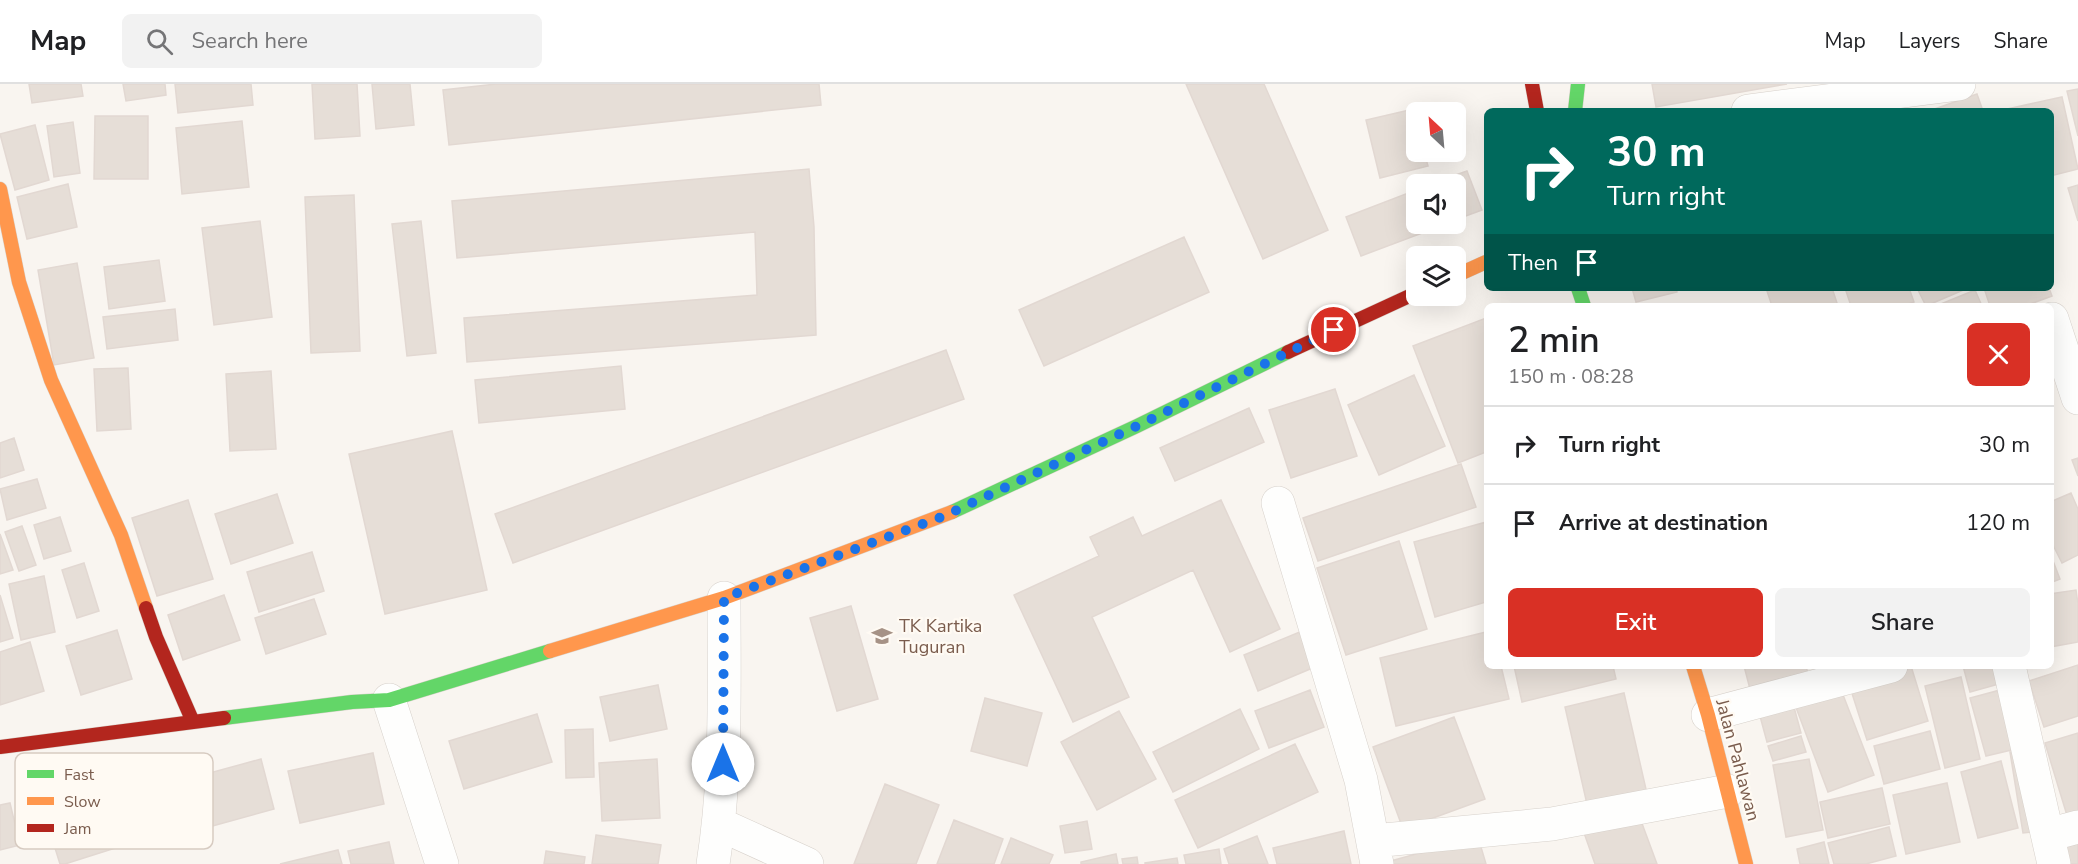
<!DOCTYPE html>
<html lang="en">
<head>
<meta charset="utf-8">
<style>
  body { margin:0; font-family:"Nunito Sans",sans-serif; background:#f2f2f2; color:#202124; height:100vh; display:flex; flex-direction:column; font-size:22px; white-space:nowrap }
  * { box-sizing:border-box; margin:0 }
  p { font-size:20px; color:#757577 }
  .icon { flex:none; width:33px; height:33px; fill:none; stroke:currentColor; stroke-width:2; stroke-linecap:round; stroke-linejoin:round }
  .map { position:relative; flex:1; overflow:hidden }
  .details { position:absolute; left:1484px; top:219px; width:570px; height:366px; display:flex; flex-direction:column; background:#fff; border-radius:9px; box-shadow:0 6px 24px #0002 }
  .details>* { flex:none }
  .guide { position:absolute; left:1484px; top:24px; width:570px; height:183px; border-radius:9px; box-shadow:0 6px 24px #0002; background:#00695c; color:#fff; overflow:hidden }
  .needle { width:39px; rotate:334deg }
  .fabs { position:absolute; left:1406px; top:18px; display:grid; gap:12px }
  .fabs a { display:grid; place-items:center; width:60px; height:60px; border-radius:9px; background:#fff; box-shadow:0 6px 24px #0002; font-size:30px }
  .pin { position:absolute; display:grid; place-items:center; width:51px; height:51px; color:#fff; margin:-26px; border:3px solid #fff; border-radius:50%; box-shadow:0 2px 6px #0007 }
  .me { position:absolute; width:66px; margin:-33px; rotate:0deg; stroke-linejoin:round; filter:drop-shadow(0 0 4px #0008) }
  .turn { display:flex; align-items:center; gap:21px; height:126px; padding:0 24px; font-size:27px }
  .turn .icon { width:78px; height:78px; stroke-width:2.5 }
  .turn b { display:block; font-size:42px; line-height:51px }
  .then { display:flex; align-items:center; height:57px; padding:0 24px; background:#0003; gap:12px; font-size:22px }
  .round { display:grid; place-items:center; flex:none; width:63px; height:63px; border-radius:9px; background:#f2f2f2 }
  .overview { display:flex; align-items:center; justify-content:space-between; height:102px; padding:0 24px }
  h1 { font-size:36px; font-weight:600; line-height:45px }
  .button { display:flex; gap:12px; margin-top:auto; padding:12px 24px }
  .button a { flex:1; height:69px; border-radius:9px; background:#d93025; color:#fff; font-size:24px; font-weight:600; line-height:69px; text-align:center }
  .button a+a { background:#f2f2f2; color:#202124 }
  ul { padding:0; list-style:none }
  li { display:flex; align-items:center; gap:18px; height:78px; padding:0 24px; border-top:2px solid #e0e0e0 }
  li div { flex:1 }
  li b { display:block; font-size:22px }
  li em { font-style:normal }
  header { display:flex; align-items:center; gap:36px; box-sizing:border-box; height:84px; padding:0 30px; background:#fff; border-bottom:2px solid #e0e0e0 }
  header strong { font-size:28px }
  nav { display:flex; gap:33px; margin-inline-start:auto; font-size:21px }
  .search { width:420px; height:54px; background:#f2f2f2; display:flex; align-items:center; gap:15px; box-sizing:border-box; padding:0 21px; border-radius:9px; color:#757577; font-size:22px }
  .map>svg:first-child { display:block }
</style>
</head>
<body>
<header>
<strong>Map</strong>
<div class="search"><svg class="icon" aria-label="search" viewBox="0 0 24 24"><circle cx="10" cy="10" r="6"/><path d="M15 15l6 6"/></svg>Search here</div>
<nav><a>Map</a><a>Layers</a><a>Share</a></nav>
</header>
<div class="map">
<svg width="2078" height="780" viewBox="0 0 2078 780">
  <rect width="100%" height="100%" fill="#f9f5f0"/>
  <path fill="#e6ded7" stroke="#e2d8d2" stroke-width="1.5" d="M29 0H81L83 12 32 19Z
    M123 0H165L166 11 126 17Z
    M175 0H251L253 21 178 29Z
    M312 0H357L360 52 315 55Z
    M372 0H410L414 41 376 45Z
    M496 0H819L821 21 449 61 443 6Z
    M1186 0H1264L1328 146 1263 175Z
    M1652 0H1787L1656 23Z
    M2078 5V52L2067 7Z
    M1977 10 1983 27H1929Z
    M2062 13 2078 85 2050 92V27H2008L2007 25Z
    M1414 25 1416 34V68H1424L1428 82 1380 94 1366 36Z
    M95 32H148V95H94Z
    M242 37 249 103 182 110 176 44Z
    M73 38 80 89 54 93 47 42Z
    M35 41 49 96 15 106 0 50Z
    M809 85 814 143 816 251 467 278 464 234 757 211 755 148 457 174 452 117Z
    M1467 87 1482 126 1455 136V100H1430Z
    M68 100 77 143 27 155 17 113Z
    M2078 101V137L2068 104Z
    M1416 106V140H1446L1361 172 1346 133Z
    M354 111 360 267 311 269 305 113Z
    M260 137 272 233 214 241 202 144Z
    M421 137 436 269 407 272 392 140Z
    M1184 153 1209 208 1044 282 1019 226Z
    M159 176 165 217 109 225 104 183Z
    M77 179 94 274 54 281 38 186Z
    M1632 204H1676L1677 208 1636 218Z
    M1766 204H1832L1837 219 1829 222H1772Z
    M1845 204H1909L1914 218 1902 222H1851Z
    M1917 204H1968L1926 222Z
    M1984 204H2049L2052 212 2025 222H1990Z
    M1975 206 1982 222H1936Z
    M175 225 178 256 107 265 103 233Z
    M1486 234V368L1458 379 1413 262Z
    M946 266 964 315 513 479 495 430Z
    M621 282 625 325 479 339 475 296Z
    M128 284 131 345 97 347 94 285Z
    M271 287 276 365 230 367 226 290Z
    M1414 291 1445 362 1379 391 1348 321Z
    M1335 305 1357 372 1291 394 1269 326Z
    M1249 324 1264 358 1175 397 1160 364Z
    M452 347 487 506 385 530 349 370Z
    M14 354 24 386 0 394V359Z
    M2078 374V392L2072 376Z
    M1461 380 1476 423 1318 477 1303 434Z
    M37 395 46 424 7 436 0 405Z
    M2071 409 2078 425V471L2062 479 2050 455V418Z
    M277 410 293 459 231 480 215 430Z
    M188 416 213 495 157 512 132 434Z
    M1221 416 1280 545 1230 568 1193 486 1092 533 1129 613 1073 638 1014 511 1099 472 1090 453 1133 433 1142 452Z
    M60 433 71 467 44 475 34 441Z
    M1486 438V518L1435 533 1414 458Z
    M22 442 36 481 19 487 5 448Z
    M0 450 13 486 0 490Z
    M1399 457 1427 545 1346 571 1317 484Z
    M312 468 324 507 259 528 247 488Z
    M2050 469 2060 495 2050 499Z
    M84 479 99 527 77 534 62 486Z
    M44 492 55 548 21 556 9 500Z
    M2076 506 2078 520V558L2050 563V510Z
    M0 511 13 554 0 558Z
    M224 511 240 556 183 576 168 531Z
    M314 515 326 550 266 570 255 534Z
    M851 522 878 615 837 627 810 534Z
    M1307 545 1322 580 1258 607 1244 571Z
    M117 546 132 595 81 611 66 562Z
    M1486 548V582H1501L1509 615 1396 642 1380 574Z
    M30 558 44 607 0 621V568Z
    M2078 581V632L2044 643 2029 597Z
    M1514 582H1613L1616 595 1522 618Z
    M1744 582H1806L1808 590 1750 605Z
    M1897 582H1911L1928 637 1867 656 1848 597Z
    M1963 582H2002L2006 598 1970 608Z
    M1961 593 1980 675 1945 684 1925 602Z
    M658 601 667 645 610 657 600 613Z
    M1840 603 1874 691 1828 708 1795 621Z
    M1310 606 1324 643 1269 664 1255 627Z
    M2000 606 2016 665 1986 672 1970 614Z
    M1624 609 1648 714 1589 729 1565 623Z
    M1791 612 1801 649 1767 658 1757 621Z
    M985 614 1042 629 1027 682 971 667Z
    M1240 625 1259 665 1173 708 1153 668Z
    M1119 627 1156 695 1097 726 1061 658Z
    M537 630 552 678 464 705 449 657Z
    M1454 633 1485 715 1403 745 1373 663Z
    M593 645 594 693 566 694 565 646Z
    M1930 647 1940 685 1884 700 1874 662Z
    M2078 649V735L2069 738 2045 659Z
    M1801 652 1806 668 1773 677 1768 662Z
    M1295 660 1318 708 1198 764 1175 716Z
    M2026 665 2040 747 2023 749 2010 668Z
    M373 669 384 720 300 739 288 687Z
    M261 675 274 725 187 749 173 699Z
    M657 675 660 734 602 737 599 679Z
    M1809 675 1823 746 1786 753 1773 681Z
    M2001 677 2018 744 1978 754 1961 688Z
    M1947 699 1960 758 1906 770 1893 711Z
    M885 700 939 721 916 780H854Z
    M134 703 150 753 65 780H60L45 732Z
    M1882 704 1890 740 1828 754 1820 718Z
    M10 719 20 761 0 766V721Z
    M1637 726 1657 780H1595L1583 746Z
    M954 736 1003 755 994 780H937Z
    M1087 737 1092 765 1065 769 1060 742Z
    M1889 743 1896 772 1866 780H1834L1828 759Z
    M2078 745V780H2067L2059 750Z
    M1344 747 1351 780H1277L1273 764Z
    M596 751 661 761 658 780H592Z
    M1257 752 1268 780H1229L1224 765Z
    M1478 753 1486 780H1388L1387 778Z
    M1011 754 1053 771 1049 780H1001Z
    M389 758 394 780H351L348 767Z
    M1824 758 1829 780H1800L1797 765Z
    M1219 765 1221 780H1186L1184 771Z
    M338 766 342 780H280Z
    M546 767 585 773 584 780H544Z
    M1116 770 1118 780H1081V778Z
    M1137 773 1138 780H1123L1122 775Z
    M1177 774 1178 780H1145V779Z"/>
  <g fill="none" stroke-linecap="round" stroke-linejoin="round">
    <g stroke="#d7d1cb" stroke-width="34">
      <path id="street" d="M1748 27 1959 0
        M2052 235 2078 314
        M1278 419 1361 696 1377 780
        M2009 582 2054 780
        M389 616 442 780
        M1708 631 1891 582
        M719 740 807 780
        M2048 751 2078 743
        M1373 757 1552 740 1728 707
        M713 780C727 692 724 602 724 514"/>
    </g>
    <g stroke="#d9d2cb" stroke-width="15">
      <path id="fast" d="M1575 27 1578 0
        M1578 204 1584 222
        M952 428 1137 342 1288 268
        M224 634 352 618 389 616 550 567"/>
    </g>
    <g stroke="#d9d2cb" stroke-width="15">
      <path id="slow" d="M0 105 19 198 51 296 121 451 146 524
        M1455 192 1486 178
        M550 567 724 514 952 428
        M1693 582 1708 631 1746 780"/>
    </g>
    <g stroke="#d9d2cb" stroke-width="15">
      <path id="jam" d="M1532 0 1537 27
        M1288 268 1416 209
        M146 524 156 553 193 638
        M0 663 224 634"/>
    </g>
    <use href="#street" stroke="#fefefd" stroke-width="33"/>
    <use href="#fast" stroke="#63d668" stroke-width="14"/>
    <use href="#slow" stroke="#ff974d" stroke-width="14"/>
    <use href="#jam" stroke="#b3261e" stroke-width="14"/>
  </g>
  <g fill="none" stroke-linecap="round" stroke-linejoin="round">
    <path stroke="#1a73e8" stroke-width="10" stroke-dasharray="0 18" d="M723 680 724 514 944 432 1137 342 1334 246"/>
  </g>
  <defs>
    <g id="school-bare" transform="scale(1.62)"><path d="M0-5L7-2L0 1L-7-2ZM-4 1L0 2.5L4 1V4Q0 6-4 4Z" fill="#a69286" stroke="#fffaf3" stroke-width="2.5" paint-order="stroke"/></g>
  </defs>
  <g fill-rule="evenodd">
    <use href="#school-bare" x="882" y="552"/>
  </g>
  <g text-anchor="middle" stroke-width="4.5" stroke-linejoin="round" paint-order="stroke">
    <g font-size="18" fill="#7a5c4d" stroke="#fffaf3" text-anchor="start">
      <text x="899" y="548">TK Kartika<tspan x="899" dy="21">Tuguran</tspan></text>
    </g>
    <g font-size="18" fill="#7a5c4d" stroke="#fffaf3">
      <text transform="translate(1738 676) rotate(75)" y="6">Jalan Pahlawan</text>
    </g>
  </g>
  <rect x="15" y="669" width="198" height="96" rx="9" fill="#fffaf3" stroke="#d7cbc1" stroke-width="1.5"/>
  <rect x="27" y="686" width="27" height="8" fill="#63d668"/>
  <rect x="27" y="713" width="27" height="8" fill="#ff974d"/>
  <rect x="27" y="740" width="27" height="8" fill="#b3261e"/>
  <g font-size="16" fill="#7a5c4d">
    <text x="64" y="696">Fast</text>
    <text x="64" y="723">Slow</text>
    <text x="64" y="750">Jam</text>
  </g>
</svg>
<div class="fabs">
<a><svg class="needle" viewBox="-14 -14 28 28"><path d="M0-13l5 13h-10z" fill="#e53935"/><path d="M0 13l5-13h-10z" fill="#757577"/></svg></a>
<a><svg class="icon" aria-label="sound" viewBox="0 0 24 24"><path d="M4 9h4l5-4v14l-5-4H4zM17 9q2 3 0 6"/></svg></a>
<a><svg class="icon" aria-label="layers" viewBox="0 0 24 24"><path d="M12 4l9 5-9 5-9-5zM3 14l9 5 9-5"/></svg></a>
</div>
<div class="pin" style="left:1334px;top:246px;background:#d93025"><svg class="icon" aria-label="arrive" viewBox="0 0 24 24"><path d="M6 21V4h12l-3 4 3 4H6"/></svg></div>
<svg class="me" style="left:723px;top:680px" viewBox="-20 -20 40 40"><circle r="19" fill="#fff"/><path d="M0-13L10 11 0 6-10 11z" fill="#1a73e8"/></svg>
<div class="guide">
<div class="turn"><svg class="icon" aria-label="right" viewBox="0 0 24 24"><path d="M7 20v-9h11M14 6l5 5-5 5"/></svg><div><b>30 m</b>Turn right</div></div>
<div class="then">Then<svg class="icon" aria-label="arrive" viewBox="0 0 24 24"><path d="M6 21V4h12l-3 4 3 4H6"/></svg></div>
</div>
<section class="details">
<div class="overview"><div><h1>2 min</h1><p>150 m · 08:28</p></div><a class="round" style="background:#d93025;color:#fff"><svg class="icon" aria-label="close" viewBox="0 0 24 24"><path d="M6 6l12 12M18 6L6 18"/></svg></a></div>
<ul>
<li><svg class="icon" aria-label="right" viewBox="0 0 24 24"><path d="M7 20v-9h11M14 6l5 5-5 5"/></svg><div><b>Turn right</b></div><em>30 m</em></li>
<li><svg class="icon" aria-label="arrive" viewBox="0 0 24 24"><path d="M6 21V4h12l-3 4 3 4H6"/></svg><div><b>Arrive at destination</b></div><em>120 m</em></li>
</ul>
<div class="button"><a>Exit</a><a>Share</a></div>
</section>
</div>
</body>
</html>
